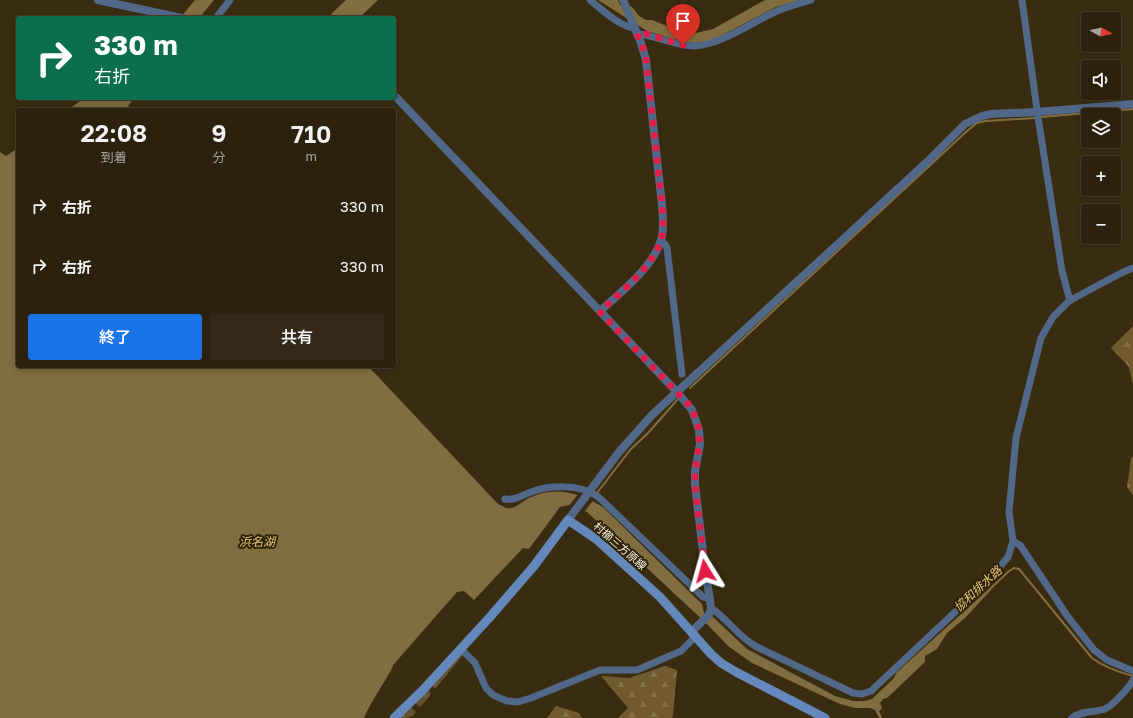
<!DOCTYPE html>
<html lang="ja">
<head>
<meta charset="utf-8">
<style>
  body { margin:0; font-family:"Golos Text","Noto Sans JP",sans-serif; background:#332916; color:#f1f3f6; height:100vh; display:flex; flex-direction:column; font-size:15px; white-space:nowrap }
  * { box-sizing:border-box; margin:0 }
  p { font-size:13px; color:#a6a39d }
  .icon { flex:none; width:22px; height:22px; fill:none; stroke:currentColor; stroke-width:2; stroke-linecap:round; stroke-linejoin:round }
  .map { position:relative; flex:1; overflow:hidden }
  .sheet { position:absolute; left:16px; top:108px; width:380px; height:260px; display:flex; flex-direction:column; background:#2b210d; border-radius:4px; box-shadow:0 2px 6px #0003,0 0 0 1px #473e2e }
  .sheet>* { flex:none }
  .hud { position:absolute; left:16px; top:16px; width:380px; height:84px; border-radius:4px; box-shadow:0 2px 6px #0003,0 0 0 1px #473e2e; background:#0b6e4f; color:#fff; overflow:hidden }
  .needle { width:26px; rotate:98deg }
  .controls { position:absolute; left:1081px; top:12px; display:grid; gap:8px }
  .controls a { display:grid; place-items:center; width:40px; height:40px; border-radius:4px; background:#2b210d; box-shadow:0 2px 6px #0003,0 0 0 1px #473e2e; font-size:20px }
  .pin { position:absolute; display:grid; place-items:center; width:34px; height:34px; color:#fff; margin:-41px -17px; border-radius:50% 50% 50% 0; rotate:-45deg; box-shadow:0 0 4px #0007 }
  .pin .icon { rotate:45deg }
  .me { position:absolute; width:44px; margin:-22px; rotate:352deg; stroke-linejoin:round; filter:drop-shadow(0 0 3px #0008) }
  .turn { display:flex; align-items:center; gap:14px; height:84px; padding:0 12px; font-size:18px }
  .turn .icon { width:52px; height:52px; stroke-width:2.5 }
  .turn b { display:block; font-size:28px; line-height:34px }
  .eta { display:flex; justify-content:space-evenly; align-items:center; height:68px; text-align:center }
  .eta b { font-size:24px; font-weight:600; line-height:28px }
  .action { display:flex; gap:8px; margin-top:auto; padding:8px 12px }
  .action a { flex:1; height:46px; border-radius:4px; background:#1a73e8; color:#fff; font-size:16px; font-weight:600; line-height:46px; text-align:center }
  .action a+a { background:#332916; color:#f1f3f6 }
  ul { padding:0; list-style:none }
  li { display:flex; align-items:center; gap:12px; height:60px; padding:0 12px }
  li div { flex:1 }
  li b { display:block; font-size:15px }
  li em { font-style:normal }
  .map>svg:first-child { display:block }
</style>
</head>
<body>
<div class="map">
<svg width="1133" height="718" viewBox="0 0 1133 718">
  <defs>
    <pattern id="grass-tufts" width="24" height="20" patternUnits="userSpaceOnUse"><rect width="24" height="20" fill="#63522f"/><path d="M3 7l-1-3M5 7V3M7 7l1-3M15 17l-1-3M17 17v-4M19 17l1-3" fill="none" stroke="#7a6b4d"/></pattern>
    <pattern id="forest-firs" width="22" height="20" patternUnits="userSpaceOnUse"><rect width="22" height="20" fill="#705a2e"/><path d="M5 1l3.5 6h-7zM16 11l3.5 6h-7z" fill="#85724c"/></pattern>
  </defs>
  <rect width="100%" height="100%" fill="#392c11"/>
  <path fill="url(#grass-tufts)" d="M461 654 463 655 435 689 432 686Z
    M428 690 430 691V696L420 707 415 703Z
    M411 707 416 712C412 718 406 718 400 718Z"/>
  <path fill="url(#forest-firs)" d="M1133 326V385L1129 367 1111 348Z
    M1133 457V496L1127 487 1131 458Z
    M665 666 677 670 673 715 672 718H618L628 708 601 676 629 678Z
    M556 706 579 713 582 718H547Z"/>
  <path fill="#826d40" d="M195 0H214L199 18H180Z
    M346 0H378L359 18H335L331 14Z
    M598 0H618L620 5 632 7 639 16 646 20H652L682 32 696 33 713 29 765 0H800L776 7 715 39 704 42 695 43 684 42 647 31Z
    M84 98H134L128 106 129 107 127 110H68Z
    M18 148V366H368L498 504C501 505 504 507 506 508 515 510 522 501 529 498 556 485 579 493 603 507L702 604 704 613 713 617 747 649 835 696 853 701H865L872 699 894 678 896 673 992 586 991 590 965 618 947 633 937 649 925 656V662L887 698 883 699 880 703 882 708 879 711 882 718H879L875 710 870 708H855L840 704 752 663 728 646 708 625 587 512 569 505 560 507 529 549 523 548 474 600 464 591 457 592 394 664C385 683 372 699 364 718H0V152L6 156Z"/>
  <path fill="#392c11" d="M579 493 594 499 583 514 569 507 567 508Z"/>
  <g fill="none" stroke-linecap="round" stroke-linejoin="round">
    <path stroke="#826d40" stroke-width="2" d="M1041 117 1133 109
      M690 388 967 131 977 123 985 121 1035 118
      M597 493 630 450 648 433 678 399
      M991 588 1009 571 1014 568 1019 569 1092 658C1104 667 1118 672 1133 676"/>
    <path stroke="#526888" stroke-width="7" d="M590 0C601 9 620 27 635 28
      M1022 0 1038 117 1062 271 1070 301
      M216 18 230 0
      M637 34C657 35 674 46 694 46 720 45 749 24 773 13 785 7 798 4 811 0
      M660 242 665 244 667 248 682 374
      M505 499C515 501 522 495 531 492 550 485 580 484 597 496 601 499 605 503 608 506L703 597 710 599
      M1013 541 1020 545 1068 617 1094 650 1107 660 1133 671
      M711 608C728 619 739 638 757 647L853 693 862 694 871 691 987 582 1008 557 1013 541 1009 512 1016 438 1041 338 1053 317 1069 301 1121 273 1133 268
      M461 649 475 663 486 688 493 695 507 701 518 702 531 698 600 670H637L681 651 696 636
      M1072 718C1082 710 1094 713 1105 709 1112 706 1129 688 1133 680"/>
    <path stroke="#526888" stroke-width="8" d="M98 0 182 18
      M394 95 677 392 692 410 699 430 700 444 695 471V485L704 560 711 608 709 615 692 631
      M600 311C621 292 656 265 662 236 664 225 663 215 662 205L646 60 641 43 623 0
      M568 520 619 452 652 415 927 162 965 124 982 116 991 114 1037 112 1133 104"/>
    <path stroke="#6488bb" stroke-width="9" d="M394 718 422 691 490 617 534 566 568 520 596 539 660 597 711 654 721 663 736 672 825 718"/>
  </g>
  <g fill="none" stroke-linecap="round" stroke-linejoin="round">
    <path stroke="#e11d48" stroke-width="7" stroke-dasharray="0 12.6" d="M683 45 647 34H637L643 48 646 60 662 205C663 215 664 225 662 236 656 265 621 291 600 312L688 404C709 434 694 453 695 485L705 571"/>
  </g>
  <g text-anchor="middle" stroke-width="4" stroke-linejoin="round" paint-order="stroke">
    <g font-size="11" fill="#faf2e2" stroke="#2e2207">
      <text transform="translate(620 546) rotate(41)" y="4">村櫛三方原線</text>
    </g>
    <g font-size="12" font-style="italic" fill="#e9c77f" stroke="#2e2207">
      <text x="257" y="546">浜名湖</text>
      <text transform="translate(978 589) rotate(-43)" y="4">協和排水路</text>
    </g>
  </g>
</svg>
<div class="controls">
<a><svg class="needle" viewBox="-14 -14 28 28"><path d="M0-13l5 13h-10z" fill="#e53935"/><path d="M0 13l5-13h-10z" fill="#a6a39d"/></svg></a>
<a><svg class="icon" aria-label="sound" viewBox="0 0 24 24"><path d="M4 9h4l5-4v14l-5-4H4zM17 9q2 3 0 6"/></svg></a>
<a><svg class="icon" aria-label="layers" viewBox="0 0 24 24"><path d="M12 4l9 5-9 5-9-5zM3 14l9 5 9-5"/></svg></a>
<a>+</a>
<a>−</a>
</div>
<div class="pin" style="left:683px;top:45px;background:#d93025"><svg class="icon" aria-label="arrive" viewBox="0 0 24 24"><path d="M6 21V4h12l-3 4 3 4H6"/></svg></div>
<svg class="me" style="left:705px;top:571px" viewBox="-20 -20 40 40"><path d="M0-17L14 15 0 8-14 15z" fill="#e11d48" stroke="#fff" stroke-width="4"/></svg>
<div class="hud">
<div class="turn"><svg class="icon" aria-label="right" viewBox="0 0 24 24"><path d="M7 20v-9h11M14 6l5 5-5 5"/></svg><div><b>330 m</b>右折</div></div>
</div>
<section class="sheet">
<div class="eta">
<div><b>22:08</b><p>到着</p></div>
<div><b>9</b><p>分</p></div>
<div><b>710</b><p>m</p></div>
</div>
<ul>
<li><svg class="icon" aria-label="right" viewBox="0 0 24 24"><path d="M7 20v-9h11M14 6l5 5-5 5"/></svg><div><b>右折</b></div><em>330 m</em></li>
<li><svg class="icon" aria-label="right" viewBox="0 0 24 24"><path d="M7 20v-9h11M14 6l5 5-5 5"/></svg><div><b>右折</b></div><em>330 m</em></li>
</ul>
<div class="action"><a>終了</a><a>共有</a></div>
</section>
</div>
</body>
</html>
